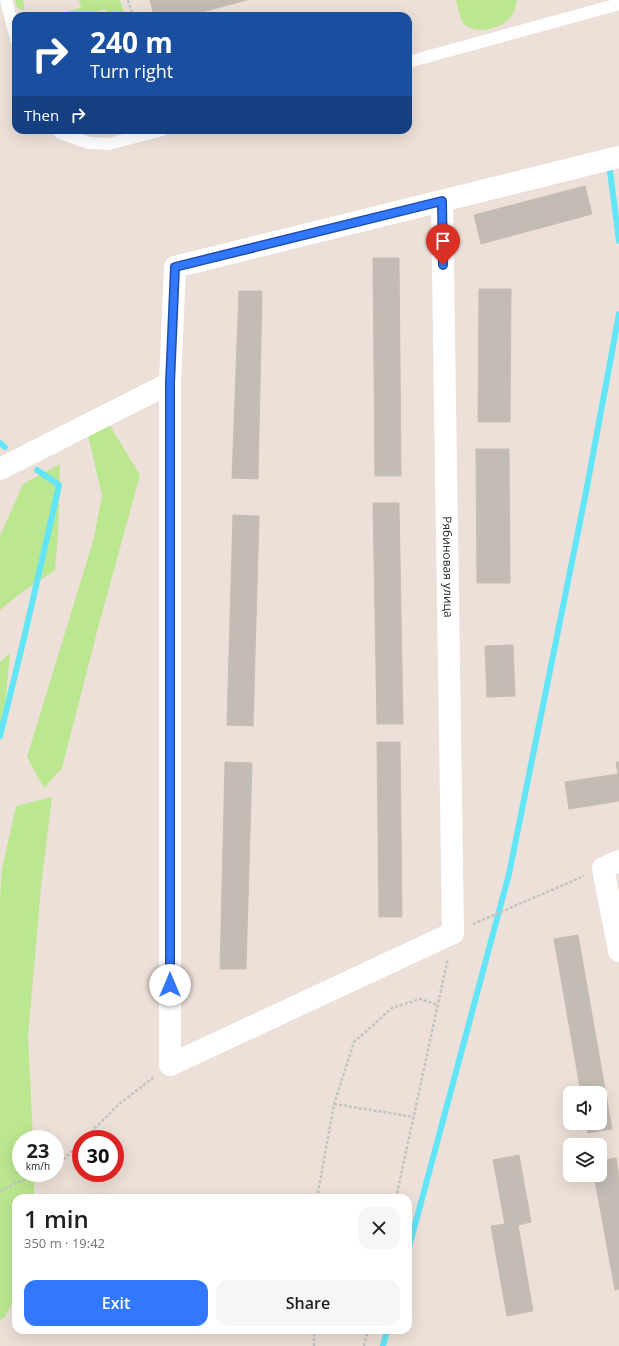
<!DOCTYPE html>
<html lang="en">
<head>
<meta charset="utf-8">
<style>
  body { margin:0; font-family:"Open Sans",sans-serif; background:#f6f6f6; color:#202124; height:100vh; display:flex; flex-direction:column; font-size:15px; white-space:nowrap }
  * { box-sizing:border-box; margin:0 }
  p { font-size:13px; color:#757577 }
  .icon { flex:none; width:22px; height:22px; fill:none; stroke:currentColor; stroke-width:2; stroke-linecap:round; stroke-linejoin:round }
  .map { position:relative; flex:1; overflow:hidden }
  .side { position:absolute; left:12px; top:1194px; width:400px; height:140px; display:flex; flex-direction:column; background:#fff; border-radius:12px; box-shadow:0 4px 16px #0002 }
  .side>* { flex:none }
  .guide { position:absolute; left:12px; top:12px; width:400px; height:122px; border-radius:12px; box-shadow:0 4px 16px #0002; background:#1a4fa0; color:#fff; overflow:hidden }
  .buttons { position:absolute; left:563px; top:1086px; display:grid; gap:8px }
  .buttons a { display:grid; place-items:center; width:44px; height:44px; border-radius:8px; background:#fff; box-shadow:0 4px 16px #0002; font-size:20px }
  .speed { position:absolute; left:12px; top:1130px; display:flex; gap:8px; font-size:20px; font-weight:700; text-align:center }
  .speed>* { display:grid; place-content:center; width:52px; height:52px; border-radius:50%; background:#fff; box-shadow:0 4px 16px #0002; line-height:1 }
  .speed small { font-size:10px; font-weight:400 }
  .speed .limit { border:6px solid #d22; background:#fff; color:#111 }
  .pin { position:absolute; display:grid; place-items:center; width:34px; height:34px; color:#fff; margin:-41px -17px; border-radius:50% 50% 50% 0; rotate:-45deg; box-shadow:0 0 4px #0007 }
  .pin .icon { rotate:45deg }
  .me { position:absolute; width:44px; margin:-22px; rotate:0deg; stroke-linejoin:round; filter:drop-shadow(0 0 3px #0008) }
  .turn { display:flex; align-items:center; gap:14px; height:84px; padding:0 12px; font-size:18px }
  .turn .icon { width:52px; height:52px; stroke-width:2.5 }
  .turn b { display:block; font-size:28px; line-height:34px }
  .then { display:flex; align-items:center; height:38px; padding:0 12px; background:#0003; gap:8px; font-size:15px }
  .round { display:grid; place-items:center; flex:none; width:42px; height:42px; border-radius:12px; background:#f6f6f6 }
  .headline { display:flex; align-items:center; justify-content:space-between; height:68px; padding:0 12px }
  h1 { font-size:24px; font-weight:600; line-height:30px }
  .cta { display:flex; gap:8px; margin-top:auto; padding:8px 12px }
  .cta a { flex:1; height:46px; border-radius:12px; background:#3278ff; color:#fff; font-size:16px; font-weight:600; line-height:46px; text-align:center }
  .cta a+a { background:#f6f6f6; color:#202124 }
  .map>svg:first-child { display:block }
</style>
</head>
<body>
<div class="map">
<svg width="619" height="1346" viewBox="0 0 619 1346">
  <rect width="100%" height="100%" fill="#ece0d8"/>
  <path fill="#bbe790" d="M15 0H23L25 9 21 10 17 7Z
    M79 0H120L124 13 123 16H108L105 9 81 16H50L81 8Z
    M456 0H517C516 5 515 11 512 15 504 28 475 36 464 24 459 18 458 7 456 0Z
    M109 424 140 475 99 624 62 768 44 788 27 757 94 538 102 495 88 436Z
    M60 464 58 535 55 570 18 595 0 610V536L23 484Z
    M10 653 4 718 0 726V662Z
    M52 797 41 887 28 1037 33 1139H21V1173H34V1198H16V1296L4 1318 0 1320V898L2 869 16 806Z"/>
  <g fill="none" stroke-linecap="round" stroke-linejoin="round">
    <path stroke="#62e6f7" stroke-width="6" d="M610 171 619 241
      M0 443 5 447
      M0 736 25 634 59 485 37 470
      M408 1251 509 874 586 492 619 314
      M383 1346 387 1330"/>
  </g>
  <path fill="#c3bcb4" stroke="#c7bcb2" d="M150 0H247L187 16H154Z
    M585 186 592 214 481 244 474 215Z
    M373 258H399L401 476H375Z
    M479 289H511L510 422H478Z
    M239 291H262L258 479 232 478Z
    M476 449H509L510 583H477Z
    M373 503H399L403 724H377Z
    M233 515 259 516 253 726 227 725Z
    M513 645 515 696 487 697 485 646Z
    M377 742H400L402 917H379Z
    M225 762 252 763 246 969H220Z
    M616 762H619V801L569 809 565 782 618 774Z
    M578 935 612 1129 588 1133 586 1123H600V1093H581L554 939Z
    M519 1155 531 1222 518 1225 533 1311 507 1316 491 1226 505 1224 493 1160Z
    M616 1158 619 1176V1289L615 1290 594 1175H600V1161Z"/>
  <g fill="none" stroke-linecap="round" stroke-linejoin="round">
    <path stroke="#c3c3c3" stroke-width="2.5" stroke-dasharray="3 2" stroke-linecap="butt" d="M128 0 133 16
      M473 924 584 876
      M334 1104 414 1117
      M84 1139 118 1105 154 1077
      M55 1165 60 1163 81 1142
      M0 1191 38 1173
      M317 1198 334 1104 354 1042 392 1008 420 999 438 1005
      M396 1198 448 958
      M314 1346V1330
      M364 1346 368 1330"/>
    <path stroke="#fff" stroke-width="12" d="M6 0 16 39
      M408 62 619 4
      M58 130 60 133 89 143 109 144 162 130"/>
    <g stroke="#fff" stroke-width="22">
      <path id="s1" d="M442 201 453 933 170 1065V383L175 267 619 157"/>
      <path d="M0 469 170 383"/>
      <path d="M619 861 603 868 619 951"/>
    </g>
  </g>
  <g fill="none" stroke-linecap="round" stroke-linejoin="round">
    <g stroke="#204ea6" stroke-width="10">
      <path id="route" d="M170 985V383L175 267 442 201 443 265"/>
    </g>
    <use href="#route" stroke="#3278ff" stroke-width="7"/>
  </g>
  <g text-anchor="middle" stroke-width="3" stroke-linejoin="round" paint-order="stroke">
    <g font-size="12" fill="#282828" stroke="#fff">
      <text dy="4" stroke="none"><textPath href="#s1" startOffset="366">Рябиновая улица</textPath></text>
    </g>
  </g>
</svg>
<div class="buttons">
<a><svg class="icon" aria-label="sound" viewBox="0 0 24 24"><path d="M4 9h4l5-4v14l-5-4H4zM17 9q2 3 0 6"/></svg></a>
<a><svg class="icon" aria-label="layers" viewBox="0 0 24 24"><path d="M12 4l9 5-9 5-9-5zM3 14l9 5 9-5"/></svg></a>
</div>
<div class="speed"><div>23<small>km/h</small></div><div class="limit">30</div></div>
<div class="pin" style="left:443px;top:265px;background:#d93025"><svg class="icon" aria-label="arrive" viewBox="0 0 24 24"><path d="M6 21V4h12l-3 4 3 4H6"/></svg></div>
<svg class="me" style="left:170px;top:985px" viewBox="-20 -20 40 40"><circle r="19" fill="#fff"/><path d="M0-13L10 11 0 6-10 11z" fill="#3278ff"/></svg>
<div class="guide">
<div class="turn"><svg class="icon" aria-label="right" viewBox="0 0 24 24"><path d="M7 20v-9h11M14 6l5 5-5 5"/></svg><div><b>240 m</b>Turn right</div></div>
<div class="then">Then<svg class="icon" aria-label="right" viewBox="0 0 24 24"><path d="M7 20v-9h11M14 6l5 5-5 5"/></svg></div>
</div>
<section class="side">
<div class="headline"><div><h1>1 min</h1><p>350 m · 19:42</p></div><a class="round"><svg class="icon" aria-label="close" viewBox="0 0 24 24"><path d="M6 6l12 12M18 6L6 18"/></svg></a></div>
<div class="cta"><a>Exit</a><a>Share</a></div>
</section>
</div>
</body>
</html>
